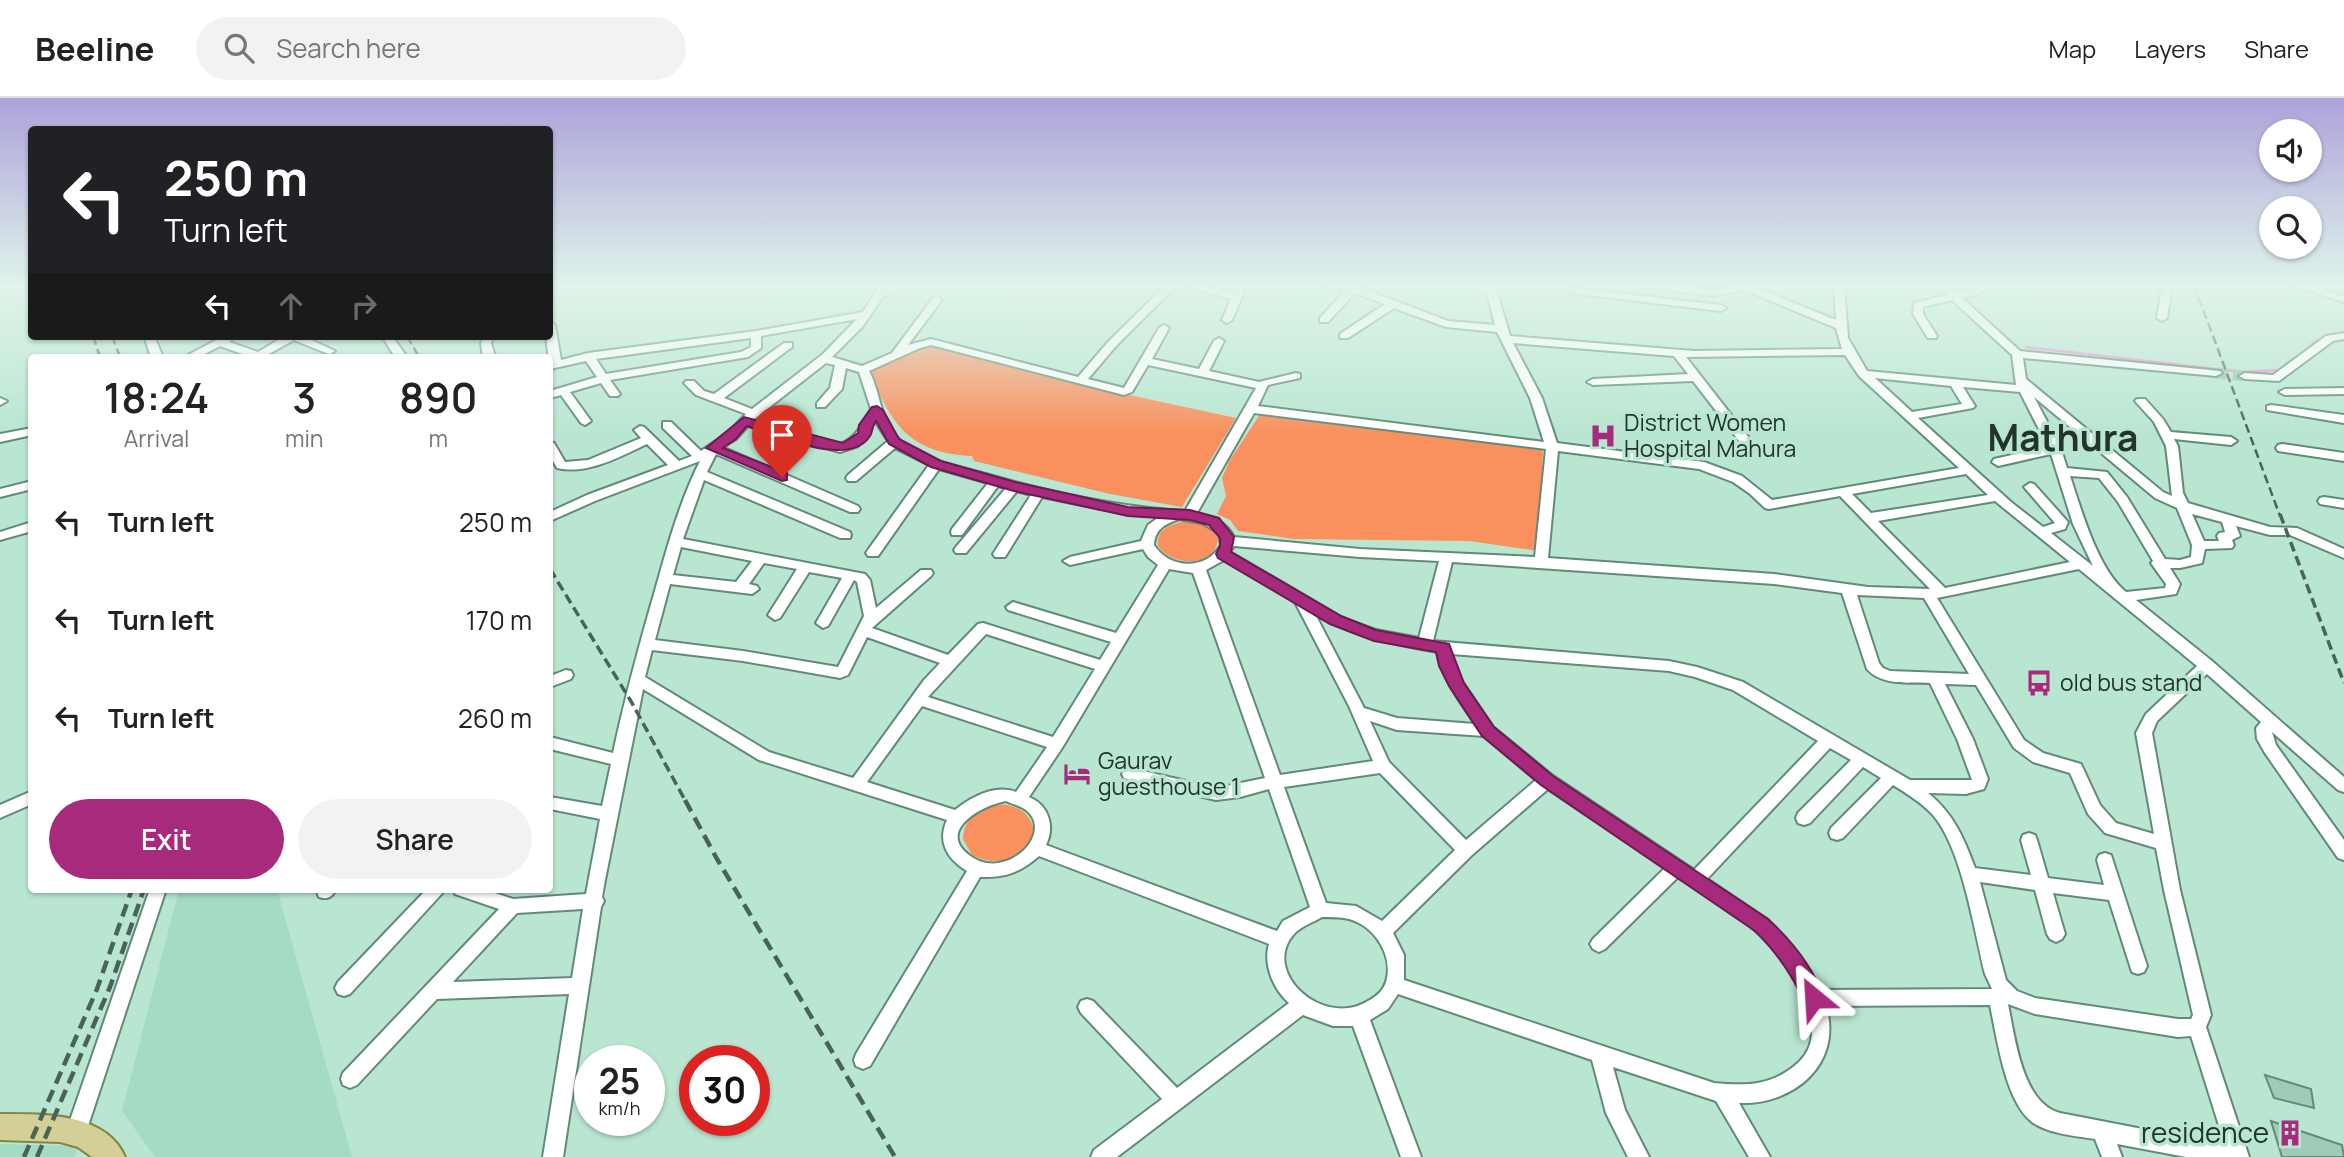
<!DOCTYPE html>
<html lang="en">
<head>
<meta charset="utf-8">
<style>
  body { margin:0; font-family:Manrope,sans-serif; background:#f2f2f2; color:#222; height:100vh; display:flex; flex-direction:column; font-size:26px; white-space:nowrap }
  * { box-sizing:border-box; margin:0 }
  p { font-size:23px; color:#767676 }
  .icon { flex:none; width:38px; height:38px; fill:none; stroke:currentColor; stroke-width:2; stroke-linecap:round; stroke-linejoin:round }
  .map { position:relative; flex:1; overflow:hidden }
  .drawer { position:absolute; left:28px; top:256px; width:525px; height:539px; display:flex; flex-direction:column; background:#fff; border-radius:7px; box-shadow:0 2px 5px #0004 }
  .drawer>* { flex:none }
  .banner { position:absolute; left:28px; top:28px; width:525px; height:214px; border-radius:7px; box-shadow:0 2px 5px #0004; background:#202124; color:#fff; overflow:hidden }
  .fabs { position:absolute; left:2259px; top:21px; display:grid; gap:14px }
  .fabs a { display:grid; place-items:center; width:63px; height:63px; border-radius:50%; background:#fff; box-shadow:0 2px 5px #0004; font-size:35px }
  .speed { position:absolute; left:574px; top:947px; display:flex; gap:14px; font-size:35px; font-weight:700; text-align:center }
  .speed>* { display:grid; place-content:center; width:91px; height:91px; border-radius:50%; background:#fff; box-shadow:0 2px 5px #0004; line-height:1 }
  .speed small { font-size:18px; font-weight:400 }
  .speed .limit { border:10px solid #d22; background:#fff; color:#111 }
  .pin { position:absolute; display:grid; place-items:center; width:60px; height:60px; color:#fff; margin:-72px -30px; border-radius:50% 50% 50% 0; rotate:-45deg; box-shadow:0 0 7px #0007 }
  .pin .icon { rotate:45deg }
  .me { position:absolute; width:77px; margin:-38px; rotate:333deg; stroke-linejoin:round; filter:drop-shadow(0 0 5px #0008) }
  .turn { display:flex; align-items:center; gap:24px; height:147px; padding:0 21px; font-size:32px }
  .turn .icon { width:91px; height:91px; stroke-width:2.5 }
  .turn b { display:block; font-size:49px; line-height:60px }
  .lanes { display:flex; align-items:center; height:66px; padding:0 21px; background:#0003; justify-content:center; gap:35px; direction:ltr }
  .lanes .off { opacity:.35 }
  .eta { display:flex; justify-content:space-evenly; align-items:center; height:119px; text-align:center }
  .eta b { font-size:42px; font-weight:600; line-height:49px }
  .button { display:flex; gap:14px; margin-top:auto; padding:14px 21px }
  .button a { flex:1; height:80px; border-radius:42px; background:#a72a7c; color:#fff; font-size:28px; font-weight:600; line-height:80px; text-align:center }
  .button a+a { background:#f2f2f2; color:#222 }
  ul { padding:0; list-style:none }
  li { display:flex; align-items:center; gap:21px; height:98px; padding:0 21px }
  li div { flex:1 }
  li b { display:block; font-size:26px }
  li em { font-style:normal }
  header { display:flex; align-items:center; gap:42px; box-sizing:border-box; height:98px; padding:0 35px; background:#fff; border-bottom:2px solid #e0e0e0 }
  header strong { font-size:33px }
  nav { display:flex; gap:38px; margin-inline-start:auto; font-size:24px }
  .search { width:490px; height:63px; background:#f2f2f2; display:flex; align-items:center; gap:18px; box-sizing:border-box; padding:0 24px; border-radius:38px; color:#767676; font-size:26px }
  .map>svg:first-child { display:block }
</style>
</head>
<body>
<header>
<strong>Beeline</strong>
<div class="search"><svg class="icon" aria-label="search" viewBox="0 0 24 24"><circle cx="10" cy="10" r="6"/><path d="M15 15l6 6"/></svg>Search here</div>
<nav><a>Map</a><a>Layers</a><a>Share</a></nav>
</header>
<div class="map">
<svg width="2344" height="1059" viewBox="0 0 2344 1059">
  <rect width="100%" height="100%" fill="#b9e6d1"/>
  <path fill="#a6dbc3" d="M179 791H277L352 1059H155L122 1013Z
    M0 1046 79 1048 74 1059H0Z"/>
  <path fill="#f9905e" d="M938 248 1055 281 1236 320 1182 409 1110 396 974 363 972 358C910 355 891 327 870 273 885 257 917 250 938 248Z
    M1262 313 1543 350 1539 453 1469 443 1294 441 1238 433 1230 422 1217 416 1226 398 1222 380 1230 362Z
    M1182 424C1197 424 1212 426 1218 441 1215 471 1171 468 1158 448 1156 432 1169 427 1182 424Z
    M996 706C1015 707 1030 712 1034 733 1028 762 997 770 972 757L963 741C964 720 977 711 996 706Z"/>
  <g fill="none" stroke-linecap="round" stroke-linejoin="round">
    <path stroke="#f687c8" stroke-width="2.5" d="M2026 249 2242 274 2281 272
      M2303 255 2315 243 2325 240"/>
  </g>
  <path fill="#9fcbb7" stroke="#628c7a" stroke-width="2" d="M2265 977 2311 991 2314 1010 2274 1000Z
    M2271 1023 2342 1047 2344 1059H2282Z"/>
  <g fill="none" stroke-linecap="round" stroke-linejoin="round">
    <path stroke="#9bc2b0" stroke-width="11" stroke-dasharray="11 6" stroke-linecap="butt" d="M2216 275 2245 278"/>
    <g stroke="#618b78" stroke-width="4">
      <path id="minor" d="M880 187H890L888 191 896 187H911L882 200 863 228 832 259 862 268 892 255 933 200 937 199 942 202 908 247 931 241 1078 279 1108 244 1166 187H1177L1116 248 1088 281 1124 290 1159 230 1164 227 1169 230 1152 261 1199 271 1214 243 1219 240 1224 243 1209 273 1259 284 1296 275 1300 276V280L1268 287 1258 308 1544 344 1530 300 1497 234 1446 229 1394 210 1348 240H1340V236L1385 206 1355 195 1328 224H1320V220L1345 193 1318 187H1361L1359 189 1448 223 1495 227 1485 187H1495L1510 238 1694 253 1842 251 1836 230 1744 192 1712 198 1654 190 1649 187H1680L1712 192 1750 187 1836 222 1834 187H1844L1848 240 1867 273 2016 287 2012 257 1952 202 1923 209V216L1937 238 1936 240H1928L1913 216 1914 205 1947 197 1937 187H1948L1957 195 1978 187H1991L1978 196 1962 200 2020 253 2220 273 2222 275 2216 278 2023 260 2026 281 2163 394 2172 398 2166 348 2154 324 2135 303 2137 301H2145L2163 321 2171 334 2231 339 2237 343 2231 347 2174 341 2178 348 2183 395 2188 405 2270 429 2297 430 2344 451V460L2290 437H2270L2236 428 2240 438 2232 442 2234 447 2232 450 2205 451 2202 465 2180 470H2170L2180 486 2176 496 2136 502 2212 563 2344 679V694L2338 692 2272 634 2276 647 2344 742V762L2338 760 2265 655 2257 641 2256 630 2261 624 2207 576 2157 623 2152 635 2180 792 2211 917 2206 929 2249 1059H2186L2117 1046 2122 1059H2102L2095 1041C2076 1038 2049 1036 2032 1024 2005 1003 1997 940 1990 907L1826 908C1843 966 1794 1007 1739 1005L1770 1059H1749L1716 1003 1613 969 1625 1012 1649 1059H1628L1606 1015 1592 962 1398 896 1388 911 1370 922 1421 1059H1401L1353 928H1333L1303 917 1117 1059H1091L1094 1052 1162 1001 1081 915 1078 909 1081 903 1087 901 1093 903 1177 990 1289 905C1273 891 1263 866 1269 846L1039 758C1021 774 1005 780 980 779L870 968 863 971 856 968 854 962 856 956 967 773C947 761 937 744 947 722L759 662 643 591 605 782 602 799 604 803 601 809 563 1059H543L569 896 437 901 357 987 350 990 343 987 341 981 343 975 499 811 455 796 453 791H483L513 801 586 796 600 721 550 711V699L602 708 611 666 550 651V639L613 655C625 599 640 544 656 489 668 446 680 403 700 363L595 403 550 423V414L587 397 668 367 647 346C619 359 588 377 557 370L550 358V344L554 345 565 364 588 362 641 340 634 332 640 328 644 329 679 363 692 358 663 330V324H671L701 353 728 335 746 316 696 297 684 285 686 283H694L704 293 714 296 784 245H792V249L724 300 752 311 823 256 857 221 761 238V250L748 259 610 282 620 296 618 298H610L601 285 570 294 591 323 585 327 581 325 561 297 550 300V293L597 279 586 263 550 271 546 238H550V224L555 227 561 262 588 255 756 233 863 214ZM751 240V249L741 254 606 276 596 261ZM1513 245 1674 258 1688 276 1593 281 1587 284 1593 287 1693 283 1740 344 1744 345 1750 341 1686 259 1845 257 1859 278 1959 370 1772 402 1742 378 1704 364 1557 345 1542 300ZM931 247 1124 297 1132 294 1148 267 1256 290 1185 413C1116 409 1048 394 982 375 953 367 915 361 895 337 880 320 880 293 869 273L920 250ZM826 265 835 267 830 290 817 305V309H825L842 291 846 270 859 274 871 311C862 325 857 340 840 346L753 322ZM1875 280 1951 288 1962 306 1912 314ZM1963 289 2020 294 2048 349 1994 361 1992 364 1998 368 2051 356 2073 426 2093 468 2051 435 2065 431 2068 424 2034 386 2030 385 2024 389 2055 425 2043 429 2011 404 1918 320 1973 310 1975 308ZM2034 299 2155 400 2177 410 2192 447 2191 459 2180 462 2165 461 2127 399 2107 374 2067 370 2060 348ZM1254 315 1546 351 1535 459 1360 451 1234 439C1226 424 1214 420 1197 415ZM875 323 888 343 848 377 846 380 848 383H856L895 350 929 367 868 452 866 455 868 458H878L939 371 988 385 952 431 951 434 952 437H962L998 388 1006 390 956 449 954 452 956 455H966L1017 393 1031 397 993 456 995 459H1005L1042 399 1101 411 1159 419 1148 427 1141 443 1070 459 1063 463 1070 467 1143 451 1148 459 1158 467 1116 535 1013 504 1006 509 1008 512 1111 544 1100 562 983 525 978 526 948 557 872 530 931 478 933 475 931 472H921L876 510 870 482 865 476 683 441 704 382 840 440H850L851 437 850 434 707 374 716 356 850 414H858L860 411 858 408 722 349 736 341 748 328 840 354 858 348ZM1558 353 1699 371 1733 384 1749 395 1765 410 1769 411 1840 398 1930 491 1868 489 1774 476 1548 460ZM1966 376 1988 397 1871 415 1852 396ZM2070 378 2099 380 2118 404 2153 463 2151 465 2166 486 2165 490 2126 494C2098 472 2081 411 2070 378ZM1995 403 2070 464 1945 490 1878 423ZM2192 416 2222 424 2225 434 2219 435 2217 438 2219 443H2204ZM1179 421 1202 425 1219 435 1221 447C1206 473 1169 471 1154 447 1155 431 1165 426 1179 421ZM1234 448 1360 459 1439 463 1419 540 1376 532 1341 519 1230 454ZM681 449 752 463 736 484 673 477ZM1224 462 1295 504 1349 608 1373 663 1280 677 1206 472ZM1452 464 1774 486 1842 495 1867 571C1882 588 1909 584 1930 585L1957 641 1972 682H1910L1743 584 1697 569 1669 563 1433 543ZM764 465 797 471 768 517 775 522 780 520 809 474 842 480 816 525 823 530 828 528 854 482 857 484 864 518 838 569 743 553 655 542 670 486 752 496 759 491 757 488 749 486ZM1169 471 1193 475 1265 680 1216 690 1130 670 1124 672 1122 676 1124 680 1130 682 1216 702 1240 699 1269 691 1310 809 1283 823 1277 833 1046 747C1055 729 1049 707 1029 699L1062 650ZM2079 471 2197 568 2146 616 2136 635 2154 736 2116 725 2100 707 2081 666 2043 655 2024 642 1937 500ZM1857 497 1924 500 1969 576 1890 573 1883 570 1879 565ZM1315 516C1353 539 1394 546 1437 554 1443 582 1460 603 1475 626L1397 620 1364 610ZM986 536 1095 571 1053 639 928 599ZM867 539 940 565 924 582 853 680 769 654 645 579 652 552 743 563 840 580 848 577ZM1451 556 1669 573 1695 579 1733 592 1818 643 1694 772 1553 678 1493 629 1463 585 1454 568ZM1945 586 1976 587 2014 650 2033 664 2070 675 2088 716 2105 735 2156 750 2164 792 2193 917 2191 921H2178L2035 900 2017 893 2006 882 1980 784 2035 792 2047 836 2050 841 2056 844 2062 841 2065 836 2053 795 2109 802 2132 874 2138 876 2144 874 2147 868 2111 757 2105 755 2099 757 2097 762 2104 787 2048 780 2037 742 2035 737 2029 735 2023 737 2021 742 2031 777 1975 770C1964 740 1953 715 1928 695L1966 696 1984 691 1988 681 1973 641ZM922 608 1047 649 1016 694C995 686 971 699 955 712L867 684ZM1370 623 1397 632 1484 638 1536 682 1466 742 1389 664ZM1830 650 1851 662 1798 715 1796 720 1798 725 1804 727 1810 725 1863 669 1881 680 1831 730 1829 735 1831 740 1837 742 1843 740 1893 687C1906 695 1922 705 1932 716 1962 749 1974 832 1985 876L1992 891 1819 892 1796 854 1768 822 1707 781ZM1380 675 1455 752 1382 823 1356 808 1326 805 1284 689ZM1548 691 1665 770 1593 841 1590 846 1593 851 1599 854 1605 851 1678 779C1703 796 1736 814 1757 834 1786 861 1836 928 1799 964 1773 988 1746 988 1714 985L1404 882V857L1393 835 1472 757ZM1006 703C1012 706 1021 708 1026 712 1056 736 1004 785 969 757 936 732 983 707 1006 703ZM583 811 572 880 453 884 517 815ZM1322 819C1331 819 1340 819 1349 821 1375 828 1394 858 1386 884 1383 893 1376 899 1368 903 1323 931 1260 874 1294 836 1301 828 1314 824 1322 819ZM2008 906 2035 916 2178 939 2191 938 2225 1047 2060 1015C2022 1005 2015 940 2008 906Z
        M1183 187H1202L1233 195 1237 187H1247L1232 222 1227 225 1222 222 1231 201Z
        M2162 187H2172L2167 220 2162 223 2157 220Z
        M2291 187H2309L2344 198V204Z
        M1573 190 1721 207 1726 210 1721 213 1569 195V191Z
        M2344 235V241L2333 243 2279 283 2245 281 2239 278 2245 275 2273 277 2326 238Z
        M144 238H154L163 259H151Z
        M224 238H237L229 244 258 254 285 238H303L335 253 330 256 326 255 294 242 267 257 269 259H251L220 248 199 259H184Z
        M382 238H392L407 259H395Z
        M484 238H494L491 245 495 259H483L481 245Z
        M2344 290V296L2285 297 2279 294 2285 291Z
        M0 300 7 303 0 307Z
        M2271 307 2344 317V325L2267 312V308Z
        M32 330V337L0 344V336Z
        M2282 346 2344 355V363L2278 353 2276 350 2278 347Z
        M32 383V391L0 399V391Z
        M2324 399 2344 402V410L2320 406 2318 403 2320 400Z
        M32 424V433L0 442V434Z
        M566 572 571 573 573 577 571 581 550 589V578Z
        M32 693V706L0 720V707Z
        M150 791H166L86 1034 83 1041 76 1044 69 1041 66 1034Z
        M318 791H336C332 799 328 802 319 799L317 794Z
        M427 791H446L350 896 344 898 338 896 335 890 338 884Z"/>
    </g>
    <g stroke="#828544" stroke-width="4">
      <path id="major" d="M0 1016C41 1016 106 1014 125 1059H92L78 1049 60 1044 0 1042Z"/>
    </g>
    <use href="#minor" fill="#fff" fill-rule="evenodd"/>
    <use href="#major" fill="#d3d097" fill-rule="evenodd"/>
    <path stroke="#4a6357" stroke-width="2.5" stroke-dasharray="9 4.5" stroke-linecap="butt" d="M2194 187 2280 418
      M93 238 100 259
      M112 238 120 259
      M407 238 419 259"/>
    <path stroke="#4a6357" stroke-width="3.5" stroke-dasharray="10 5" stroke-linecap="butt" d="M2280 416 2344 585
      M550 471 632 605 686 704"/>
    <path stroke="#4a6357" stroke-width="4.5" stroke-dasharray="13 7" stroke-linecap="butt" d="M685 702 717 761 895 1059
      M24 1059 97 891 132 791
      M37 1059 110 889 144 791"/>
  </g>
  <linearGradient id="sky" x2="0" y2="1"><stop stop-color="#ada2db"/><stop offset="0.56" stop-color="#e0f4ea"/><stop offset="1" stop-color="#e0f4ea" stop-opacity="0"/></linearGradient>
  <rect width="2344" height="336" fill="url(#sky)"/>
  <path fill="#a72a7c" stroke="#6d1b51" stroke-width="2" d="M877 308 883 312 899 341 941 363 1015 384 1128 409 1190 412 1219 420 1234 439 1231 454 1341 518 1376 532 1449 546 1464 585 1494 629 1553 678 1768 821C1793 844 1813 869 1824 900L1821 907 1814 910 1806 907C1793 878 1778 855 1755 833L1541 687 1482 638 1449 588 1439 568 1436 554 1374 543 1330 526 1218 460 1216 456 1220 448V440L1209 427 1190 422 1128 418 1014 393 931 369 889 346 876 323C872 328 873 333 870 338 849 371 777 337 747 328L736 341 723 350 787 375V382L782 383 706 350 744 319 843 345 858 335 859 327 872 309Z"/>
  <defs>
    <g id="hospital-bare" transform="scale(2.1)"><path d="M-5-5h3v3.5h4V-5h3V5h-3V1.5h-4V5h-3Z" fill="#a72a7c" stroke="#b9e6d1" stroke-width="2.5" paint-order="stroke"/></g>
    <g id="bus-bare" transform="scale(2.1)"><path d="M-5-6H5V4H4V6H2V4H-2V6H-4V4H-5ZM-3.5-4V0h7V-4ZM-3.5 1.2v1.5H-2V1.2ZM2 1.2v1.5H3.5V1.2Z" fill="#a72a7c" stroke="#b9e6d1" stroke-width="2.5" paint-order="stroke"/></g>
    <g id="hotel-bare" transform="scale(2.1)"><path d="M-6-4.5h1.5V1H6V5H4.5V3h-9V5H-6ZM-4 0a1.8 1.8 0 1 1 3.6 0ZM.5 0V-2.5h3Q6-2.5 6 0Z" fill="#a72a7c" stroke="#b9e6d1" stroke-width="2.5" paint-order="stroke"/></g>
    <g id="building-bare" transform="scale(2.1)"><path d="M-4-6H4V6H1V3H-1V6H-4ZM-2.5-4.3h1.7v1.8h-1.7ZM.8-4.3h1.7v1.8H.8ZM-2.5-1h1.7V.8h-1.7ZM.8-1h1.7V.8H.8Z" fill="#a72a7c" stroke="#b9e6d1" stroke-width="2.5" paint-order="stroke"/></g>
  </defs>
  <g fill-rule="evenodd">
    <use href="#hospital-bare" x="1603" y="338"/>
    <use href="#bus-bare" x="2039" y="585"/>
    <use href="#hotel-bare" x="1077" y="676"/>
    <use href="#building-bare" x="2290" y="1035"/>
  </g>
  <g text-anchor="middle" stroke-width="7" stroke-linejoin="round" paint-order="stroke">
    <g font-size="23" fill="#22342c" stroke="#b9e6d1" text-anchor="start">
      <text x="1624" y="333">District Women<tspan x="1624" dy="26">Hospital Mahura</tspan></text>
      <text x="2060" y="593">old bus stand</text>
      <text x="1098" y="671">Gaurav<tspan x="1098" dy="26">guesthouse 1</tspan></text>
    </g>
    <g font-size="28" fill="#22342c" stroke="#b9e6d1" text-anchor="end">
      <text x="2269" y="1045">residence</text>
    </g>
    <g font-size="37" font-weight="bold" fill="#22342c" stroke="#b9e6d1">
      <text x="2063" y="353">Mathura</text>
    </g>
  </g>
</svg>
<div class="fabs">
<a><svg class="icon" aria-label="sound" viewBox="0 0 24 24"><path d="M4 9h4l5-4v14l-5-4H4zM17 9q2 3 0 6"/></svg></a>
<a><svg class="icon" aria-label="search" viewBox="0 0 24 24"><circle cx="10" cy="10" r="6"/><path d="M15 15l6 6"/></svg></a>
</div>
<div class="speed"><div>25<small>km/h</small></div><div class="limit">30</div></div>
<div class="pin" style="left:782px;top:379px;background:#d93025"><svg class="icon" aria-label="arrive" viewBox="0 0 24 24"><path d="M6 21V4h12l-3 4 3 4H6"/></svg></div>
<svg class="me" style="left:1814px;top:900px" viewBox="-20 -20 40 40"><path d="M0-17L14 15 0 8-14 15z" fill="#a72a7c" stroke="#fff" stroke-width="4"/></svg>
<div class="banner">
<div class="turn"><svg class="icon" aria-label="left" viewBox="0 0 24 24"><path d="M17 20v-9H6M10 6l-5 5 5 5"/></svg><div><b>250 m</b>Turn left</div></div>
<div class="lanes"><svg class="icon" aria-label="left" viewBox="0 0 24 24"><path d="M17 20v-9H6M10 6l-5 5 5 5"/></svg><svg class="icon off" aria-label="ahead" viewBox="0 0 24 24"><path d="M12 20V5M6 11l6-6 6 6"/></svg><svg class="icon off" aria-label="right" viewBox="0 0 24 24"><path d="M7 20v-9h11M14 6l5 5-5 5"/></svg></div>
</div>
<section class="drawer">
<div class="eta">
<div><b>18:24</b><p>Arrival</p></div>
<div><b>3</b><p>min</p></div>
<div><b>890</b><p>m</p></div>
</div>
<ul>
<li><svg class="icon" aria-label="left" viewBox="0 0 24 24"><path d="M17 20v-9H6M10 6l-5 5 5 5"/></svg><div><b>Turn left</b></div><em>250 m</em></li>
<li><svg class="icon" aria-label="left" viewBox="0 0 24 24"><path d="M17 20v-9H6M10 6l-5 5 5 5"/></svg><div><b>Turn left</b></div><em>170 m</em></li>
<li><svg class="icon" aria-label="left" viewBox="0 0 24 24"><path d="M17 20v-9H6M10 6l-5 5 5 5"/></svg><div><b>Turn left</b></div><em>260 m</em></li>
</ul>
<div class="button"><a>Exit</a><a>Share</a></div>
</section>
</div>
</body>
</html>
